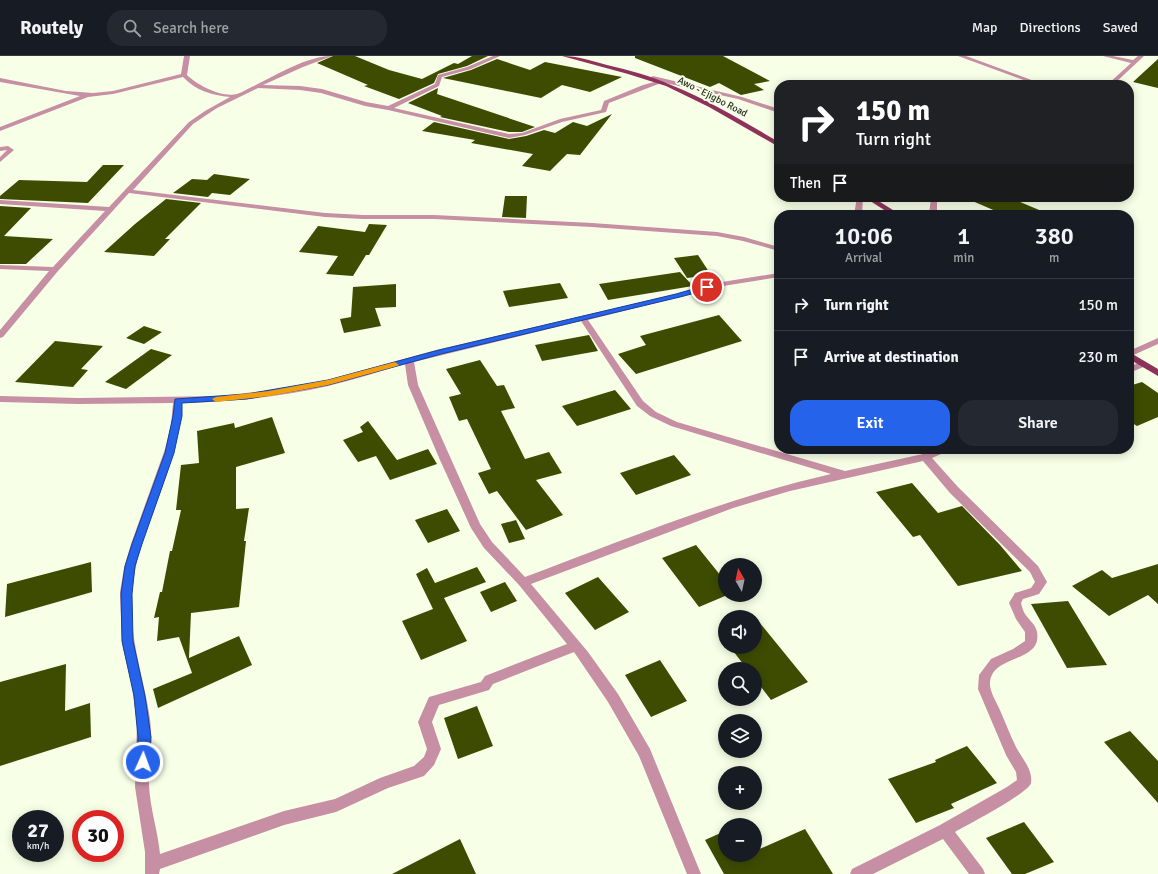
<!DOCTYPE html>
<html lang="en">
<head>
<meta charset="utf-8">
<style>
  body { margin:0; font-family:Signika,sans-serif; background:#242831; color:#f1f3f6; height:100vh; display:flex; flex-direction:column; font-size:15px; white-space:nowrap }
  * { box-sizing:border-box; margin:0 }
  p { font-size:13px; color:#9ea1a6 }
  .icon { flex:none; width:22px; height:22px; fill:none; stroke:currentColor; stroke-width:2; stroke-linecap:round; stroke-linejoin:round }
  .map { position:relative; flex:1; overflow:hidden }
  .sheet { position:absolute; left:774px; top:154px; width:360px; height:244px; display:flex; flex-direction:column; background:#171b24; border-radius:16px; box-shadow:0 2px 10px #0003 }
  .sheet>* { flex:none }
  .hud { position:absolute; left:774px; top:24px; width:360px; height:122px; border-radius:16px; box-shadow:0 2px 10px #0003; background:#202124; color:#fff; overflow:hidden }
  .needle { width:26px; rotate:351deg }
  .buttons { position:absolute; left:718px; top:502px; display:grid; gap:8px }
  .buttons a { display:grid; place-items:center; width:44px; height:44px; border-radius:50%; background:#171b24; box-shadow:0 2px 10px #0003; font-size:20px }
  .speed { position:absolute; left:12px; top:754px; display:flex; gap:8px; font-size:20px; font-weight:700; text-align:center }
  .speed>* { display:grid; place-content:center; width:52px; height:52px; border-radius:50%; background:#171b24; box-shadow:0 2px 10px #0003; line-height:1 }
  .speed small { font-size:10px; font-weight:400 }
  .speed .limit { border:6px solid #d22; background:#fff; color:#111 }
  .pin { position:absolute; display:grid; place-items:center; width:34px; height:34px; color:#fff; margin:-17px; border:2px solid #fff; border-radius:50%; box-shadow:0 1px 4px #0007 }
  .me { position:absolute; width:44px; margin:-22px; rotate:2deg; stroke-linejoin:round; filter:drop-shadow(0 0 3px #0008) }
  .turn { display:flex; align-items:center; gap:14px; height:84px; padding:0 16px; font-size:18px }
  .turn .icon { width:52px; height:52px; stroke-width:2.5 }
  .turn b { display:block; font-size:28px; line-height:34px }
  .then { display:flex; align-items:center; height:38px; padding:0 16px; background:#0003; gap:8px; font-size:15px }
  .eta { display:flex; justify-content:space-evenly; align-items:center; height:68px; text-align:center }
  .eta b { font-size:24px; font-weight:600; line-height:28px }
  .cta { display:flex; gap:8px; margin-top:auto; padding:8px 16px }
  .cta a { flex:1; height:46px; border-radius:16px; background:#2563eb; color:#fff; font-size:16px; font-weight:600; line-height:46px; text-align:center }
  .cta a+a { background:#242831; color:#f1f3f6 }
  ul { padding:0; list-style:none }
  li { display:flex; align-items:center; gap:12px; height:52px; padding:0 16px; border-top:1px solid #363941 }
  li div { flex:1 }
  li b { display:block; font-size:15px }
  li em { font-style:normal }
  header { display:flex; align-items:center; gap:24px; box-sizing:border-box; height:56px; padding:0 20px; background:#171b24; border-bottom:1px solid #363941 }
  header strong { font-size:19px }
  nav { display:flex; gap:22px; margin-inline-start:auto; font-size:14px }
  .search { width:280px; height:36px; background:#242831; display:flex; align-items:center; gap:10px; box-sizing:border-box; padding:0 14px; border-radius:16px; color:#9ea1a6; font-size:15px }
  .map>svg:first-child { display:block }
</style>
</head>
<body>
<header>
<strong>Routely</strong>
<div class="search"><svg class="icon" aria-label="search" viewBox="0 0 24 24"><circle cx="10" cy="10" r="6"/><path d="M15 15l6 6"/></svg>Search here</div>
<nav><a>Map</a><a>Directions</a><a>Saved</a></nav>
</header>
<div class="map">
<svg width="1158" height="818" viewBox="0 0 1158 818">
  <rect width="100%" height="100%" fill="#f7ffe7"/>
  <path fill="#3d4c00" d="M333 0H355L389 14 422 23 454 7 458 8 472 0H488L467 10 438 18 434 27 399 43 364 30 368 29 317 7Z
    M635 0H723L770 25 754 28 764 34 741 39 719 27 710 31 635 2Z
    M497 3 530 14 545 6 622 21 590 36 562 29 541 42 443 22 471 14Z
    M1158 3V32L1133 26Z
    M438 32 437 38 535 71 522 76H509L440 61 442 60 408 47Z
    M612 58 580 99 567 98 550 115 522 110 533 98 471 87 475 84 422 75 434 66 509 83 526 80 544 74 555 77 573 66 587 70Z
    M103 109H124L88 147 0 143V140L19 124 87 126Z
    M214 118 250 123 230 139 212 137 208 141 173 137 192 123 207 124Z
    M505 140H527L526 162 502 161Z
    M963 141H1004L1011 144 1013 143 1051 159H1005Z
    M166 143 201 147 165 183H170L154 200 104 196 135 168Z
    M0 150 31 152 4 180 53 183 26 208H0Z
    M369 168 387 169 369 199H366L353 220 326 218 338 200 299 196 318 170 365 176Z
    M698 199 711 219 687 222 674 202Z
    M680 216 693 230 608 244 599 228Z
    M560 227 568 242 509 251 503 235Z
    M396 228V251L375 252 381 270 344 277 340 263 351 261 353 231Z
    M719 259 742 285 636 318 618 298 646 289 640 280Z
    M144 270 162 276 144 288 126 282Z
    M589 279 598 295 542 305 535 289Z
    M55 285 103 290 81 313 88 314 73 331 15 326Z
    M151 293 172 299 126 333 105 326Z
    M480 304 497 330 504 329 515 352 501 355 525 403 549 396 562 417 536 424 563 459 526 474 497 435 489 438 478 417 491 413 467 363 459 365 449 341 461 338 446 313Z
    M1142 326 1158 337V361L1137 370 1129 365V330Z
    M615 334 631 353 577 370 562 350Z
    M272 361 285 397 236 411V453L249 452 244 485H246L239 551 191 557 189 602 239 580 252 609 158 652 153 633 192 617 179 581 157 585 159 561 154 562 160 536H162L170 495H172L181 454H176L181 409 199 407 197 375 234 367 235 372Z
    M368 365 397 404 428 393 437 408 390 424 376 400 358 406 343 384 363 376 360 371Z
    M674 399 691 419 636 439 620 417Z
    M912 427 938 457 962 450 1000 489 1022 515 958 530 920 479 913 481 876 436Z
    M447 453 460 475 428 487 415 464Z
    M516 464 525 483 509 487 501 468Z
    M696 489 725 525V540L699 551 662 502Z
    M91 506 92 536 5 561 7 528Z
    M1158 508V548L1148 539 1109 560 1072 530 1102 514 1112 522Z
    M477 511 486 526 444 542 467 585 421 604 402 565 433 553 416 518 427 512 435 527Z
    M598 521 629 556 595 574 565 537Z
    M505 526 517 545 491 556 480 536Z
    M1068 545 1107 609 1067 612 1031 548Z
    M755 561 808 626 771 644 755 623V613H747L730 591H755Z
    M660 604 687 645 651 661 625 619Z
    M66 608 65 655 90 647 91 681 0 710V626Z
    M477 650 493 690 458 703 444 662Z
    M1130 675 1158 705V747L1104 686Z
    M967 690 997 727 951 748 954 752 916 767 888 723 936 706 935 704Z
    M1024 766 1054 806 1025 818H1012L986 782Z
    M805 773 833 818H724L705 784 725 775V799H755V795Z
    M460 783 476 818H392Z"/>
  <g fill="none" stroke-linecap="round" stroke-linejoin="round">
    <path fill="#c68fa3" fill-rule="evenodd" d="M184 0H190L187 19C197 29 222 42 237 38 243 36 249 32 254 30 276 19 307 0 332 0L303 11 263 29 300 30 322 33 366 46 388 50 435 28 438 19 467 11 493 0H500L471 13 442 21 439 30 394 52 509 78 522 77 560 63 601 54 604 45 643 29 658 25 651 23V21L653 20 742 41 779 53V57L738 43 661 26V27L609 47 606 56 562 66 525 79 509 82 388 54 365 50 321 37 300 34 258 32 217 52 193 68 133 134 325 157 363 159H434L592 167 717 176 744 181 779 191V195L743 185 717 180 592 171 434 163H363L325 161 129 137 58 215 3 281 0 282V274L49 215 0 213V209L53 211 105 155 0 148V144L109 151 189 66 205 55 230 41C212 39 196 35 183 21L113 38 88 41 0 75V71L80 40 0 26V22L66 35 93 37 113 35 181 18Z
      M958 0H966L1045 29H1037Z
      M1103 0H1113L1133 4 1138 0H1144L1113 29H1107L1131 7Z
      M8 90 14 94 0 106V101L7 94 0 95V91Z
      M857 141H863L862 159H854Z
      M931 141H937V159H929Z
      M779 217V221L723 230 588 264 643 345 656 356 677 366 845 415 923 398 936 393H950L948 395 932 402 958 431 1038 510 1047 526 1039 538 1023 543 1021 547C1022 551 1023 555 1025 558 1029 564 1036 569 1037 576 1042 605 999 599 991 621 987 632 995 643 999 652 1005 665 1010 679 1016 691 1022 703 1033 713 1031 727 1029 737 967 769 955 776L983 813 985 818H969L943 783 873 818H850L852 813 940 769 1007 731 1017 724 1016 716 1006 699 978 633 979 619 991 603 1013 593 1025 585V576L1016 563 1009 547 1015 537 1031 532 1035 526 1030 516 950 437 923 405 790 435 733 452 531 528 588 596 618 638 650 693 701 818H687L639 700 608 646 574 596 493 628 489 634 439 649 432 666 441 693 434 709 424 720 388 732 336 756 284 769 160 813 159 818H145V796L135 731 137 668 132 630 122 588 120 536 124 512 131 488 165 393 171 369 173 347 79 348 0 346V340L79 342 221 340 280 333 327 324 436 294 676 238 722 226ZM581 265 637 350 650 360 671 370 831 418C726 442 626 483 525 521L492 486 480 468 418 329 414 306ZM405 308 408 329 440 404 471 472 484 492 519 529 567 588 485 620 481 626 429 641 418 666 427 693 424 701 414 710 380 722 335 743 284 755 160 798C158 775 150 753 149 729 148 707 153 685 150 663 144 621 128 580 132 537 135 495 154 457 167 418 175 394 180 371 182 347 231 346 280 341 328 330 354 324 380 315 405 308Z
      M1158 282V288L1129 301V295Z
      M1143 305 1147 308 1146 310 1129 317V311Z"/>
    <path fill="#8f325b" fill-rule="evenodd" d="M562 0C577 0 593 5 607 9 629 14 651 20 671 29 709 44 744 66 779 86V91L709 51 666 30 628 18Z
      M864 141H872L901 159H892Z
      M1129 296 1158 313V320L1129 303Z"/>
  </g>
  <path fill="#2563eb" stroke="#184099" d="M707 229 710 230V233L680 241 441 298 328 329 247 343 182 347V360L174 397 142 488 135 510 132 538 133 585 145 640 151 681 150 706 148 710 143 712 139 710 137 706 138 681 134 640 122 585 121 538 125 510 132 488 165 397 173 360 175 343 247 338 328 324 439 294 676 238Z"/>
  <path fill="#f59e0b" d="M395 306 399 309 397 310 328 329 269 340 216 346 212 343 216 341 269 335 328 324Z"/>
  <g text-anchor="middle" stroke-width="4" stroke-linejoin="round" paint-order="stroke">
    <g font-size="10" fill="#282c21" stroke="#f7ffe7">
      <text transform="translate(713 40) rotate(27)" y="4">Awo - Ejigbo Road</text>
    </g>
  </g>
</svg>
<div class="buttons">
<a><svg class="needle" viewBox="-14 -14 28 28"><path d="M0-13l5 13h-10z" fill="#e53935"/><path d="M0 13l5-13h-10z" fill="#9ea1a6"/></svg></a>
<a><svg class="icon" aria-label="sound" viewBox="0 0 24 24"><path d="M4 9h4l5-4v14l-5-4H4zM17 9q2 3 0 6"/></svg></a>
<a><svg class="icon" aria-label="search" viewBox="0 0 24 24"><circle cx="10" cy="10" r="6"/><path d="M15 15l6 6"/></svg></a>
<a><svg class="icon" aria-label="layers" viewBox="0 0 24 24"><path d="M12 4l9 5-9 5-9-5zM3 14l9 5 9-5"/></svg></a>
<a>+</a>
<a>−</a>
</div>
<div class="speed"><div>27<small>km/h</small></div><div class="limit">30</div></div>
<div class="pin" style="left:707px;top:231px;background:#d93025"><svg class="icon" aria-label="arrive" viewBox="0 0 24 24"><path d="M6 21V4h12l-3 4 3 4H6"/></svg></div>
<svg class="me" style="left:143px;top:706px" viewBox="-20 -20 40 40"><circle r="17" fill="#2563eb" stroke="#fff" stroke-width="3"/><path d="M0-11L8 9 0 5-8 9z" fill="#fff"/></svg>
<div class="hud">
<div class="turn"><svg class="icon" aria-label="right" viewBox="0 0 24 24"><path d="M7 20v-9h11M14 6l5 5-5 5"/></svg><div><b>150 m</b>Turn right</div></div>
<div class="then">Then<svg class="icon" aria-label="arrive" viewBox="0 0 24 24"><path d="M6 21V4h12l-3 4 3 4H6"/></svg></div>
</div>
<section class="sheet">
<div class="eta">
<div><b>10:06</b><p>Arrival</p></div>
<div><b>1</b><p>min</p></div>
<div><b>380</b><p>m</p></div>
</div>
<ul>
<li><svg class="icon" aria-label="right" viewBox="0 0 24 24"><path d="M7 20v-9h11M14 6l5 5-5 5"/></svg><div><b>Turn right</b></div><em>150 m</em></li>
<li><svg class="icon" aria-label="arrive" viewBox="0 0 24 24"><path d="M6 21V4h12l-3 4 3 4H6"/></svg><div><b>Arrive at destination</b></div><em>230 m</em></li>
</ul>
<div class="cta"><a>Exit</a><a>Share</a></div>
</section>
</div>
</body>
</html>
